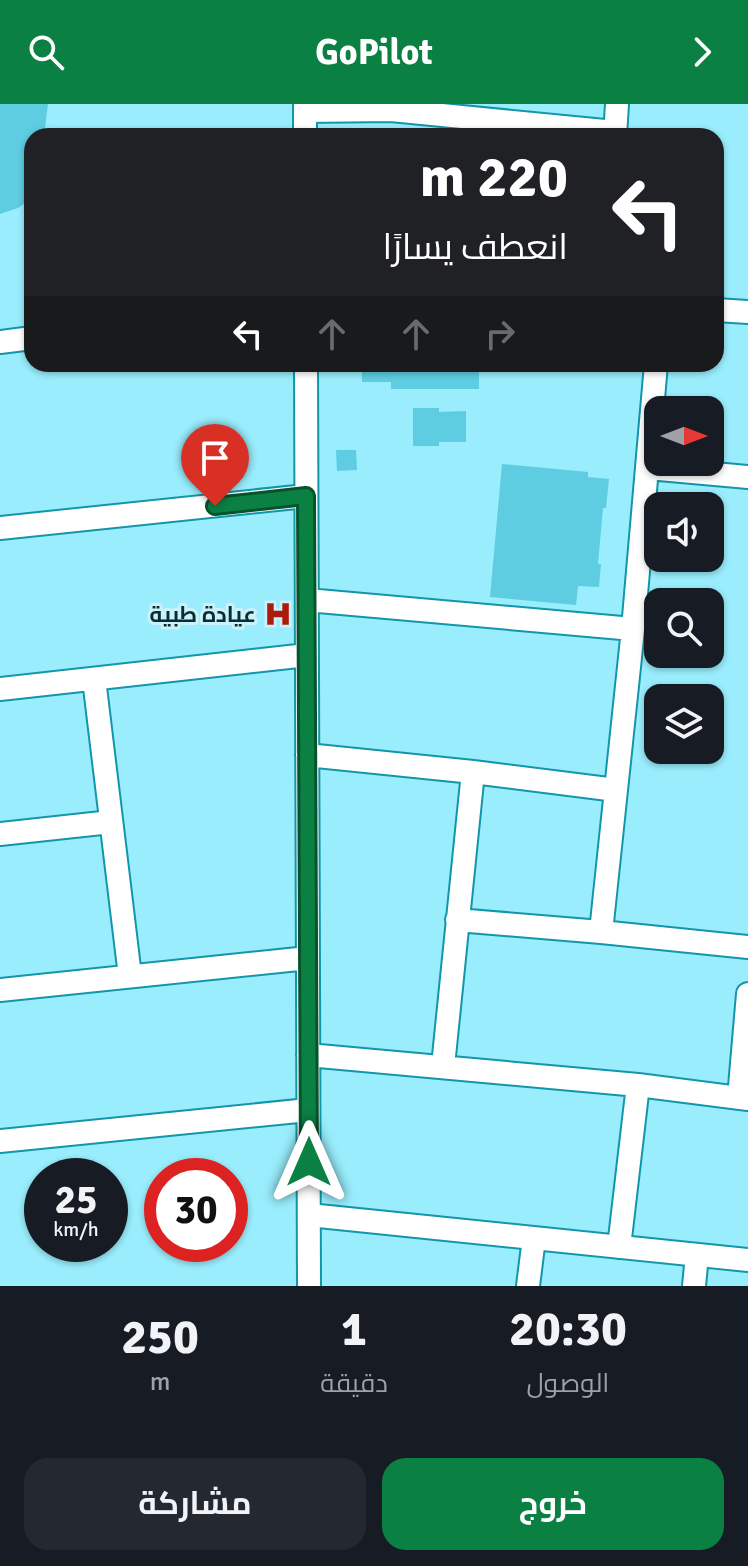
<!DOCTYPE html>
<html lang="ar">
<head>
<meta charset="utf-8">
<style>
  body { margin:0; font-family:Signika,Cairo,sans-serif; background:#242831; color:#f1f3f6; direction:rtl; height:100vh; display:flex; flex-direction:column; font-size:30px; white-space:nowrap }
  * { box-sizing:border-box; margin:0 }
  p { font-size:26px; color:#9ea1a6 }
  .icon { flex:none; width:44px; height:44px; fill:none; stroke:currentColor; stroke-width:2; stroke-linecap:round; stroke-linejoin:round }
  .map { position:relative; height:1182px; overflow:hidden; direction:ltr }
  .side { display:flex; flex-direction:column; background:#171b24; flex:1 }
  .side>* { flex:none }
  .top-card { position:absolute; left:24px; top:24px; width:700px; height:244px; border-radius:24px; box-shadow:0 2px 6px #0004; direction:rtl; background:#202124; color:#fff; overflow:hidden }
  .needle { width:52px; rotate:90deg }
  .tools { position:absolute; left:644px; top:292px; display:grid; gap:16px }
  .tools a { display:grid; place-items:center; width:80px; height:80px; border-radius:16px; background:#171b24; box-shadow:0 2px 6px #0004; font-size:40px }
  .speed { position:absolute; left:24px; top:1054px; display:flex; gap:16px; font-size:40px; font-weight:700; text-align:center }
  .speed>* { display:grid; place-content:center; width:104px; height:104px; border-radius:50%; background:#171b24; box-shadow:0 2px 6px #0004; line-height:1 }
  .speed small { font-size:20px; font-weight:400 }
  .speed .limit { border:12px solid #d22; background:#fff; color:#111 }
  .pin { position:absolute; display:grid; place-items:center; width:68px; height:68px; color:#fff; margin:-82px -34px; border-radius:50% 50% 50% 0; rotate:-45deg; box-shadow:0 0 8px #0007 }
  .pin .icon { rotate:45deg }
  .me { position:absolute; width:88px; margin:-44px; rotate:0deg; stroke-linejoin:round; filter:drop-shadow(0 0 6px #0008) }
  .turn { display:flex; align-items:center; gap:28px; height:168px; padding:0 24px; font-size:36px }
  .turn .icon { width:104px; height:104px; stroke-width:2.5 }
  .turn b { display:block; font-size:56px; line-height:68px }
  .lanes { display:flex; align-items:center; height:76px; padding:0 24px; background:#0003; justify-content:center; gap:40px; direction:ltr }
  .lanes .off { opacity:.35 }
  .eta { display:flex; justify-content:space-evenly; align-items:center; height:136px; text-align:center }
  .eta b { font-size:48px; font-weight:700; line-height:56px }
  .action { display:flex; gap:16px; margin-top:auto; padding:16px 24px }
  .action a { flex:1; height:92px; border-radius:24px; background:#0b8043; color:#fff; font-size:32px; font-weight:700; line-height:92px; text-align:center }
  .action a+a { background:#242831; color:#f1f3f6 }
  header { display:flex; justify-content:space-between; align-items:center; height:104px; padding:0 24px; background:#0b8043; color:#fff; font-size:36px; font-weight:700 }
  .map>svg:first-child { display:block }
</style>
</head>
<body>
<header><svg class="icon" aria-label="forward" viewBox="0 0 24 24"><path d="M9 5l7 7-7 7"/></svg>GoPilot<svg class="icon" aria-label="search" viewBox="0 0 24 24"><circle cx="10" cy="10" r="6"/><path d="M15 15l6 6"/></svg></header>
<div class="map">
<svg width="748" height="1182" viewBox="0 0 748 1182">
  <rect width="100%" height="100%" fill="#99edfc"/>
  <path fill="#5ecde1" d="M0 0H48L44 32H32V94L18 104 0 110Z
    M362 260H479V285H391V278H362Z
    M413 304H439V308L466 307V338H439V342H413Z
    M336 346H356L357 366 337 367Z
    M502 360 588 368V373L609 375 606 404H603L598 460H601L599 483 578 482 576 501 490 493Z"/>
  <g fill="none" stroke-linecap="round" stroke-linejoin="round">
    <g stroke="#1296a9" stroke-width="26">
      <path id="minor" d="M305 0V32
        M305 7 391 6 615 28
        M615 32 617 0
        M716 206 748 208
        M0 238 32 234
        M306 260 309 1182
        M648 364 748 373
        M0 424 306 392
        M307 496 633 525
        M94 575 130 872
        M0 585 307 551
        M307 651 473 668 616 686
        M0 730 111 718
        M457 816 601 828 748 843
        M601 828 633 525 656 260
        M0 886 308 854
        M308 951 638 981 748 995
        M443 962 473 668
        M739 994 748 890
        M0 1037 308 1006
        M309 1111 748 1156
        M619 1143 638 981
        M528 1182 534 1134
        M694 1182 697 1151"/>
    </g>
    <use href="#minor" stroke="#fff" stroke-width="22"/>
  </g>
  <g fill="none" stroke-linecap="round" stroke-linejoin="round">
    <g stroke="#07532c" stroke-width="20">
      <path id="route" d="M215 402 306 392 309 1058"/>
    </g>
    <use href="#route" stroke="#0b8043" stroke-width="14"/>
  </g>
  <defs>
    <g id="hospital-bare" transform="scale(2.16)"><path d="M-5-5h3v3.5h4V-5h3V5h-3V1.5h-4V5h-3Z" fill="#ac1c0b" stroke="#cbf2fa" stroke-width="2.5" paint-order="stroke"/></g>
  </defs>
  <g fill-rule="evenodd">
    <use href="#hospital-bare" x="278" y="510"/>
  </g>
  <g text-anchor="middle" stroke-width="6" stroke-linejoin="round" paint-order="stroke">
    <g font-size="22" font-weight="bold" fill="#082d33" stroke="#cbf2fa" text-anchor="end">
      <text x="256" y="518">عيادة طبية</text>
    </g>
  </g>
</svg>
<div class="tools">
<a><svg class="needle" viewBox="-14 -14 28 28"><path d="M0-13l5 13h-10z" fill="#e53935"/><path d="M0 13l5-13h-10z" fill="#9ea1a6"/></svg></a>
<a><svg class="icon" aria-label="sound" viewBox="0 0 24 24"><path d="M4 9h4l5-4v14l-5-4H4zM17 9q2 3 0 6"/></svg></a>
<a><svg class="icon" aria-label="search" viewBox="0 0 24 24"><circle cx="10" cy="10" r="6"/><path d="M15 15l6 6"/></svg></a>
<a><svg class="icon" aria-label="layers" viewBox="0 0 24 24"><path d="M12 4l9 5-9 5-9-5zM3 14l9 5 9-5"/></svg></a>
</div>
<div class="speed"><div>25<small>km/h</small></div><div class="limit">30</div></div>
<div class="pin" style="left:215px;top:402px;background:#d93025"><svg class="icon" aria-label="arrive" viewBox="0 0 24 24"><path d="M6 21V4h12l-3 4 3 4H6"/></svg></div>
<svg class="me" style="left:309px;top:1058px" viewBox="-20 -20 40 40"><path d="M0-17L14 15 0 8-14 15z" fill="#0b8043" stroke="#fff" stroke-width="4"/></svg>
<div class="top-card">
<div class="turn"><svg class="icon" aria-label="left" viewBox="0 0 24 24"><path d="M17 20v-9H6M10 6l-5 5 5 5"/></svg><div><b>220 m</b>انعطف يسارًا</div></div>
<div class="lanes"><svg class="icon" aria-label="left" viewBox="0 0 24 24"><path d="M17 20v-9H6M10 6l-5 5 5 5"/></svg><svg class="icon off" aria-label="ahead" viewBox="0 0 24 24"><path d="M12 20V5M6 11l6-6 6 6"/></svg><svg class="icon off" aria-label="ahead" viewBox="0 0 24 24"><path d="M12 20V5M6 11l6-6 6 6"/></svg><svg class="icon off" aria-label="right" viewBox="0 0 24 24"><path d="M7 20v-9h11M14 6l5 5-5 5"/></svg></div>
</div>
</div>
<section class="side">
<div class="eta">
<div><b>20:30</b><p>الوصول</p></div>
<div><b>1</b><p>دقيقة</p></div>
<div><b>250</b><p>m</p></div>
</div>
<div class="action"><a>خروج</a><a>مشاركة</a></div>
</section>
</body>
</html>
